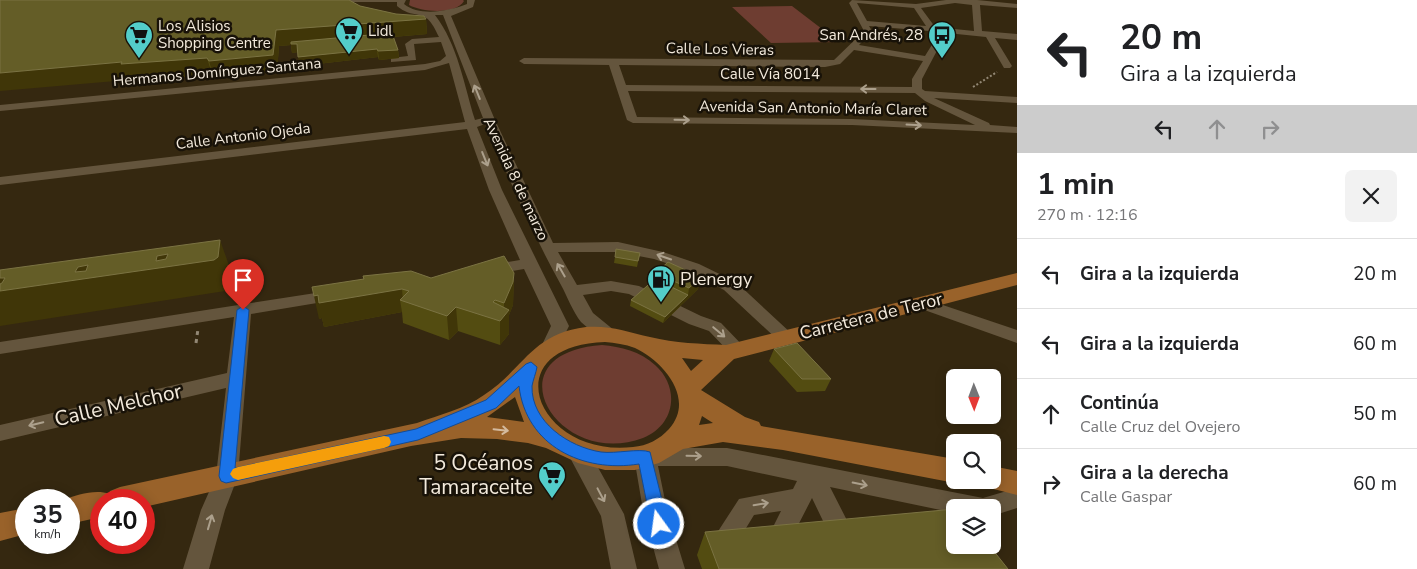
<!DOCTYPE html>
<html lang="es">
<head>
<meta charset="utf-8">
<style>
  body { margin:0; font-family:"Nunito Sans",sans-serif; background:#f2f2f2; color:#202124; height:100vh; display:flex; flex-direction:column; font-size:19px; white-space:nowrap }
  * { box-sizing:border-box; margin:0 }
  p { font-size:16px; color:#757577 }
  .icon { flex:none; width:28px; height:28px; fill:none; stroke:currentColor; stroke-width:2; stroke-linecap:round; stroke-linejoin:round }
  .map { position:relative; flex:1; overflow:hidden }
  .drawer { display:flex; flex-direction:column; background:#fff; width:400px }
  .drawer>* { flex:none }
  .guide { background:#fff; color:#202124; overflow:hidden }
  .needle { width:32px; rotate:179deg }
  .tools { position:absolute; left:946px; top:369px; display:grid; gap:10px }
  .tools a { display:grid; place-items:center; width:55px; height:55px; border-radius:8px; background:#fff; box-shadow:0 2px 12px #0003; font-size:25px }
  .speed { position:absolute; left:15px; top:489px; display:flex; gap:10px; font-size:25px; font-weight:700; text-align:center }
  .speed>* { display:grid; place-content:center; width:65px; height:65px; border-radius:50%; background:#fff; box-shadow:0 2px 12px #0003; line-height:1 }
  .speed small { font-size:12px; font-weight:400 }
  .speed .limit { border:8px solid #d22; background:#fff; color:#111 }
  .pin { position:absolute; display:grid; place-items:center; width:42px; height:42px; color:#fff; margin:-51px -21px; border-radius:50% 50% 50% 0; rotate:-45deg; box-shadow:0 0 5px #0007 }
  .pin .icon { rotate:45deg }
  .me { position:absolute; width:55px; margin:-28px; rotate:346deg; stroke-linejoin:round; filter:drop-shadow(0 0 4px #0008) }
  .turn { display:flex; align-items:center; gap:18px; height:105px; padding:0 20px; font-size:22px }
  .turn .icon { width:65px; height:65px; stroke-width:2.5 }
  .turn b { display:block; font-size:35px; line-height:42px }
  .lanes { display:flex; align-items:center; height:48px; padding:0 20px; background:#0003; justify-content:center; gap:25px; direction:ltr }
  .lanes .off { opacity:.35 }
  .round { display:grid; place-items:center; flex:none; width:52px; height:52px; border-radius:8px; background:#f2f2f2 }
  .overview { display:flex; align-items:center; justify-content:space-between; height:85px; padding:0 20px }
  h1 { font-size:30px; font-weight:700; line-height:38px }
  ul { padding:0; list-style:none }
  li { display:flex; align-items:center; gap:15px; height:70px; padding:0 20px; border-top:1px solid #e0e0e0 }
  li div { flex:1 }
  li b { display:block; font-size:19px }
  li em { font-style:normal }
  main { display:flex; flex:1; min-height:0 }
  .map>svg:first-child { display:block }
</style>
</head>
<body>
<main>
<div class="map">
<svg width="1017" height="569" viewBox="0 0 1017 569">
  <rect width="100%" height="100%" fill="#352810"/>
  <path fill="#6e3d31" d="M410 0H463L464 1C456 15 421 12 409 5Z
    M792 6 839 42 771 43 732 7Z
    M602 345C621 347 640 351 655 365 680 387 676 425 643 438 557 470 488 353 602 345Z"/>
  <g fill="none" stroke-linecap="round" stroke-linejoin="round">
    <path stroke="#938875" stroke-width="2" stroke-dasharray="2 2" stroke-linecap="butt" d="M973 87 997 72"/>
    <path stroke="#938875" stroke-width="3" stroke-dasharray="4 4" stroke-linecap="butt" d="M196 343 198 329"/>
    <path fill="#64553d" fill-rule="evenodd" d="M338 0H406L404 4C420 17 449 11 467 4V0H475L473 7 451 16 495 120 553 243 618 242 663 252 699 264 736 282 792 334 795 338 792 342 786 344 780 342 724 290 687 270 654 259 618 252H558L577 285 611 281 639 286 701 316 721 323 747 350 744 355 738 356 732 355 709 331 689 324 629 294 611 291 583 295 593 313 620 335 617 339C605 343 590 330 581 322 573 312 567 296 561 285 532 233 509 178 485 124L477 127 502 190 569 326 556 352 550 353 544 352 541 347 551 326 524 269 488 275 480 270 488 265 520 260 489 190 467 129 0 185V177L465 122 449 63 425 70 0 111V105L425 64 440 61 446 56 441 42 414 44 416 60 391 62V58L408 56 405 44 412 39 439 37C424 3 418 23 397 6V2H342ZM435 15H443L483 118 475 120C464 85 458 45 435 15Z
      M852 0 916 4 946 0H977L1017 4V8L980 5 982 31 1017 34V40L995 38 1012 66 1010 68H1004L986 37 937 32 941 43 922 79V89L925 91 1017 97V103L934 98 989 123 990 125 1017 127V133L852 125 633 123 627 120 609 65 524 64 519 61 524 58 834 60 864 31 849 3ZM857 3 914 8 926 26 867 21ZM955 3 972 5 974 31 935 27 921 8ZM869 26 929 31 933 43 925 56 859 45 872 31ZM854 50 923 61 912 79V87L626 85 619 65 825 67 840 64ZM628 91 915 93 925 101 975 125 852 119 637 117Z
      M335 290 341 291 343 295 341 299 251 314 238 476 225 510 209 569H183L201 510 216 476 226 388 0 441V425L227 373 234 317 0 354V342Z
      M922 298 1017 330V343L916 307 914 303 916 299Z
      M578 443 586 446 624 514 637 569H611L601 516 567 452 570 446Z
      M645 448H727L983 498 1017 488V508L992 516V508H955V513L830 487 857 540 854 548 845 551 836 548 812 498 793 535 797 544 794 552 785 556 776 552 769 535 781 511 754 515 740 538 744 550 741 558 732 562 723 558 715 536 739 499 793 489 797 481 727 466H658L667 510 685 569H659L643 510 634 457 637 451Z"/>
    <path fill="#99622a" fill-rule="evenodd" d="M1017 273V285L734 359 701 390 745 417 759 422 761 426 955 459V480H963L955 483 783 450 723 442 683 449 659 463 635 470H605L578 463 546 448 528 443 497 439 461 438 411 446 144 507V500H101V517L69 524V500H64C76 495 96 489 109 494L110 491 120 487 417 423C439 415 464 409 484 395 525 368 531 334 586 327 609 325 629 332 650 337 675 343 701 344 726 345ZM605 342C615 343 625 344 635 348 663 361 696 399 669 429 660 439 647 446 633 447 537 458 492 346 605 342ZM682 358 703 360 691 371ZM515 397 524 422 487 417ZM702 416 713 423 699 425Z
      M992 466 1017 471V495L982 486 979 480H992Z
      M26 508V534L0 541V513Z"/>
  </g>
  <path fill="#534c11" d="M360 6 396 14 426 19 427 34 393 37 398 50 399 58 379 60 378 57 300 66 298 52 292 53 291 45 279 46 277 72 214 78 212 74 128 82 127 80Z
    M640 253 637 267 614 263 615 257Z
    M514 273 513 305 509 315V334L500 345 458 331 449 340 403 323 402 312 324 327 322 318 319 319 363 279V276L431 278Z
    M656 273 698 289 663 323 630 306 631 300 655 279Z
    M774 349 831 379 825 391 797 392 769 361Z
    M705 532 1008 569H702L697 555Z"/>
  <path fill="#403608" d="M426 19 427 34 298 45 299 52 292 53 291 45 279 46 277 72 214 78 209 61 276 30Z
    M377 49 378 57 300 66 298 57Z
    M398 50 399 58 379 60 378 51Z
    M207 58 212 74 128 82 127 80 0 91V73L122 62Z
    M220 240 231 271 229 288 225 291 0 326V278L75 272 78 267 88 265 156 261 157 256 168 254Z
    M514 273 513 305 509 315V334L500 345V321L504 316V303Z
    M701 277 698 289 663 323 665 317 688 295 689 288Z
    M402 289 403 301 400 300 402 312 324 327 322 318 319 319 314 296Z
    M456 307 458 331 449 340 447 316Z"/>
  <path fill="#645d27" stroke="#7b7343" fill-rule="evenodd" d="M0 0H349L360 6 396 14 424 16 426 19 276 30 273 55 209 61 207 58 121 64 122 62 0 73Z
    M392 33 398 50 378 51 377 49 298 57 297 44H291V42Z
    M220 240 218 257 214 260 0 291V284L2 283 5 278H0V270ZM168 254 166 259 156 261 157 256ZM88 265 86 271 75 272 78 267Z
    M616 249 640 253 638 261 615 257Z
    M504 256 514 273 513 282 504 303 495 300 493 302 509 310 500 321 456 307 447 316 400 300 409 291 402 289 319 303 318 295 314 296 312 287 364 279 363 276 411 271 431 278Z
    M668 262 701 277 689 288 656 273Z
    M655 279 688 295 665 317 631 300Z
    M797 343 831 379H802L774 349Z
    M955 509V545H989L1008 569H719L705 532Z"/>
  <defs><path id="oneway-shaft" d="M-6 0H5M1.5-3L5.5 0L1.5 3" fill="none" stroke-width="1.6" stroke-linecap="round" stroke-linejoin="round" transform="scale(1.25)"/></defs>
  <g stroke="#aca08c">
    <use href="#oneway-shaft" transform="translate(868 89) rotate(-180)"/>
    <use href="#oneway-shaft" transform="translate(477 92) rotate(-112)"/>
    <use href="#oneway-shaft" transform="translate(682 120) rotate(1)"/>
    <use href="#oneway-shaft" transform="translate(914 125) rotate(3)"/>
    <use href="#oneway-shaft" transform="translate(485 159) rotate(68)"/>
    <use href="#oneway-shaft" transform="translate(664 257) rotate(-161)"/>
    <use href="#oneway-shaft" transform="translate(561 270) rotate(-120)"/>
    <use href="#oneway-shaft" transform="translate(719 332) rotate(40)"/>
    <use href="#oneway-shaft" transform="translate(36 424) rotate(167)"/>
    <use href="#oneway-shaft" transform="translate(694 456) rotate(1)"/>
    <use href="#oneway-shaft" transform="translate(860 484) rotate(11)"/>
    <use href="#oneway-shaft" transform="translate(601 495) rotate(62)"/>
    <use href="#oneway-shaft" transform="translate(761 504) rotate(-9)"/>
    <use href="#oneway-shaft" transform="translate(210 522) rotate(-74)"/>
  </g>
  <use stroke="#d4ba9e" href="#oneway-shaft" transform="translate(501 430) rotate(6)"/>
  <path fill="#1a73e8" stroke="#114b97" d="M243 306 249 310 235 468 416 429 486 400 526 364 531 362 537 367C536 373 533 380 532 386 531 422 569 447 601 452 616 454 639 448 650 452L668 524 665 530 659 532 653 530 651 524 639 464C583 473 526 446 519 386L496 408 418 440 226 483 221 481 219 476 237 310Z"/>
  <path fill="#f59e0b" d="M384 436 389 437 391 442 389 446 384 448 238 480 233 478 230 474 233 469 238 467Z"/>
  <defs>
    <g id="supermarket-pin" transform="scale(1.4375)"><path d="M0 17L-7.5 6A9.5 9.5 0 1 1 7.5 6Z" fill="#53cdca" stroke="#181208"/><path d="M-6-5.5h2.5l.6 2H6L4.5 2H-2.5L-4.4-4H-6ZM-1.5 3.2a1.3 1.3 0 1 0 .1 0ZM3 3.2a1.3 1.3 0 1 0 .1 0Z" fill="#111"/></g>
    <g id="bus-pin" transform="scale(1.4375)"><path d="M0 17L-7.5 6A9.5 9.5 0 1 1 7.5 6Z" fill="#53cdca" stroke="#181208"/><path d="M-5-6H5V4H4V6H2V4H-2V6H-4V4H-5ZM-3.5-4V0h7V-4ZM-3.5 1.2v1.5H-2V1.2ZM2 1.2v1.5H3.5V1.2Z" fill="#111"/></g>
    <g id="fuel-pin" transform="scale(1.4375)"><path d="M0 17L-7.5 6A9.5 9.5 0 1 1 7.5 6Z" fill="#53cdca" stroke="#181208"/><path d="M-5.5-6h7V0h2V4h1.3V-2.5L3-4.5l.8-.8L6-3V5H2.5V1h-1V6h-7ZM-4.2-4.7v3.2H.2V-4.7Z" fill="#111"/></g>
  </defs>
  <g fill-rule="evenodd">
    <use href="#supermarket-pin" x="349" y="31"/>
    <use href="#supermarket-pin" x="139" y="35"/>
    <use href="#bus-pin" x="942" y="35"/>
    <use href="#fuel-pin" x="661" y="279"/>
    <use href="#supermarket-pin" x="552" y="475"/>
  </g>
  <g text-anchor="middle" stroke-width="5" stroke-linejoin="round" paint-order="stroke">
    <g font-size="15" fill="#f3eadc" stroke="#181208" text-anchor="start">
      <text x="158" y="31">Los Alisios<tspan x="158" dy="17">Shopping Centre</tspan></text>
      <text x="368" y="36">Lidl</text>
      <text x="923" y="40" text-anchor="end">San Andrés, 28</text>
    </g>
    <g font-size="15" fill="#f3eadc" stroke="#181208">
      <text transform="translate(720 49) rotate(1)" y="5">Calle Los Vieras</text>
      <text transform="translate(217 72) rotate(-5)" y="5">Hermanos Domínguez Santana</text>
      <text x="770" y="79">Calle Vía 8014</text>
      <text transform="translate(813 108) rotate(1)" y="5">Avenida San Antonio María Claret</text>
      <text transform="translate(243 136) rotate(-7)" y="5">Calle Antonio Ojeda</text>
      <text transform="translate(516 179) rotate(65)" y="5">Avenida 8 de marzo</text>
    </g>
    <g font-size="18" fill="#f3eadc" stroke="#181208" text-anchor="start">
      <text x="680" y="285">Plenergy</text>
    </g>
    <g font-size="18" fill="#f3eadc" stroke="#181208">
      <text transform="translate(871 316) rotate(-14)" y="6">Carretera de Teror</text>
    </g>
    <g font-size="21" fill="#f3eadc" stroke="#181208">
      <text transform="translate(118 405) rotate(-13)" y="7">Calle Melchor</text>
    </g>
    <g font-size="21" fill="#f3eadc" stroke="#181208" text-anchor="end">
      <text x="533" y="470">5 Océanos<tspan x="533" dy="24">Tamaraceite</tspan></text>
    </g>
  </g>
</svg>
<div class="tools">
<a><svg class="needle" viewBox="-14 -14 28 28"><path d="M0-13l5 13h-10z" fill="#e53935"/><path d="M0 13l5-13h-10z" fill="#757577"/></svg></a>
<a><svg class="icon" aria-label="search" viewBox="0 0 24 24"><circle cx="10" cy="10" r="6"/><path d="M15 15l6 6"/></svg></a>
<a><svg class="icon" aria-label="layers" viewBox="0 0 24 24"><path d="M12 4l9 5-9 5-9-5zM3 14l9 5 9-5"/></svg></a>
</div>
<div class="speed"><div>35<small>km/h</small></div><div class="limit">40</div></div>
<div class="pin" style="left:243px;top:310px;background:#d93025"><svg class="icon" aria-label="arrive" viewBox="0 0 24 24"><path d="M6 21V4h12l-3 4 3 4H6"/></svg></div>
<svg class="me" style="left:659px;top:524px" viewBox="-20 -20 40 40"><circle r="17" fill="#1a73e8" stroke="#fff" stroke-width="3"/><path d="M0-11L8 9 0 5-8 9z" fill="#fff"/></svg>
</div>
<section class="drawer">
<div class="guide">
<div class="turn"><svg class="icon" aria-label="left" viewBox="0 0 24 24"><path d="M17 20v-9H6M10 6l-5 5 5 5"/></svg><div><b>20 m</b>Gira a la izquierda</div></div>
<div class="lanes"><svg class="icon" aria-label="left" viewBox="0 0 24 24"><path d="M17 20v-9H6M10 6l-5 5 5 5"/></svg><svg class="icon off" aria-label="ahead" viewBox="0 0 24 24"><path d="M12 20V5M6 11l6-6 6 6"/></svg><svg class="icon off" aria-label="right" viewBox="0 0 24 24"><path d="M7 20v-9h11M14 6l5 5-5 5"/></svg></div>
</div>
<div class="overview"><div><h1>1 min</h1><p>270 m · 12:16</p></div><a class="round"><svg class="icon" aria-label="close" viewBox="0 0 24 24"><path d="M6 6l12 12M18 6L6 18"/></svg></a></div>
<ul>
<li><svg class="icon" aria-label="left" viewBox="0 0 24 24"><path d="M17 20v-9H6M10 6l-5 5 5 5"/></svg><div><b>Gira a la izquierda</b></div><em>20 m</em></li>
<li><svg class="icon" aria-label="left" viewBox="0 0 24 24"><path d="M17 20v-9H6M10 6l-5 5 5 5"/></svg><div><b>Gira a la izquierda</b></div><em>60 m</em></li>
<li><svg class="icon" aria-label="ahead" viewBox="0 0 24 24"><path d="M12 20V5M6 11l6-6 6 6"/></svg><div><b>Continúa</b><p>Calle Cruz del Ovejero</p></div><em>50 m</em></li>
<li><svg class="icon" aria-label="right" viewBox="0 0 24 24"><path d="M7 20v-9h11M14 6l5 5-5 5"/></svg><div><b>Gira a la derecha</b><p>Calle Gaspar</p></div><em>60 m</em></li>
</ul>
</section>
</main>
</body>
</html>
